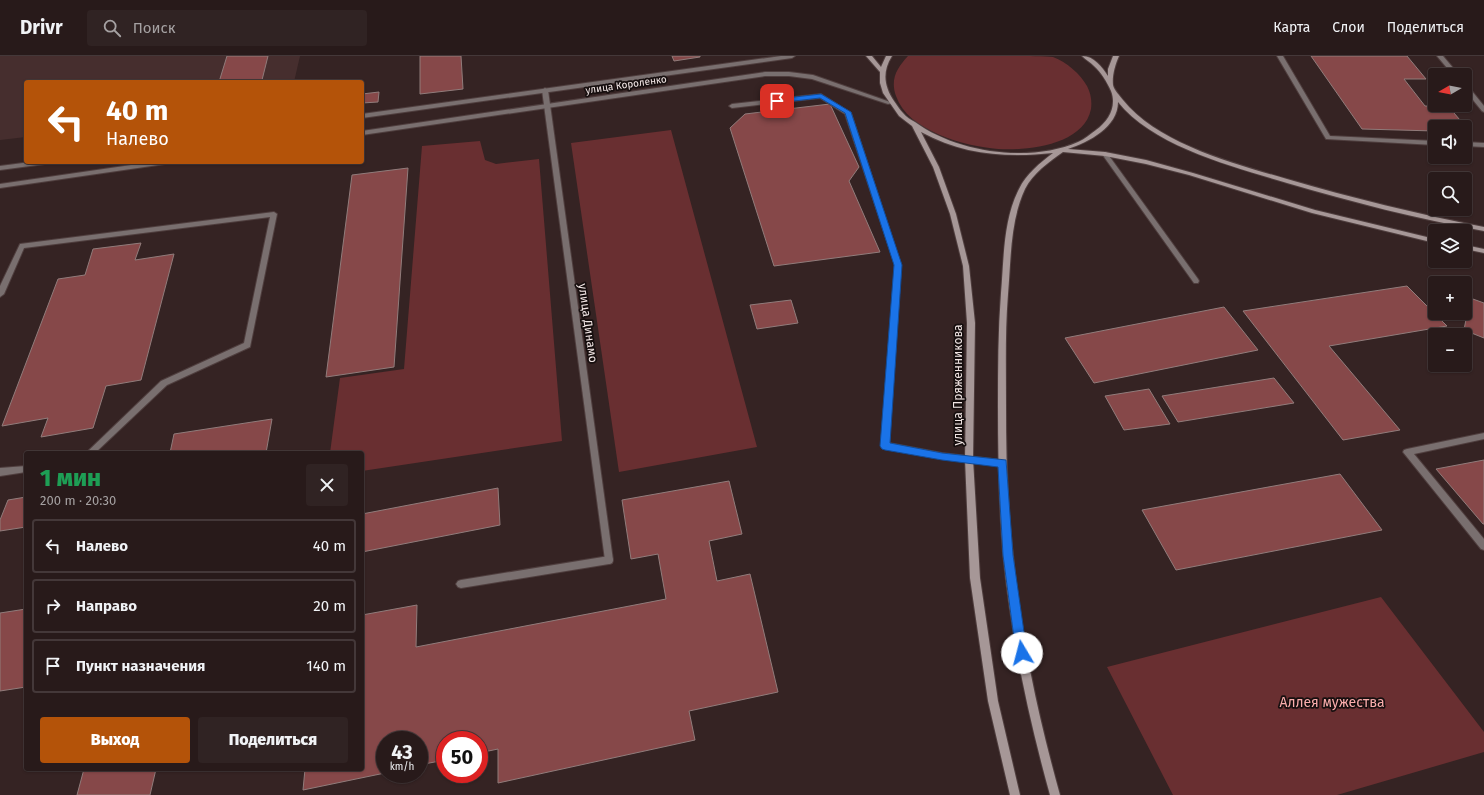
<!DOCTYPE html>
<html lang="ru">
<head>
<meta charset="utf-8">
<style>
  body { margin:0; font-family:"Fira Sans",sans-serif; background:#302323; color:#f1f3f6; height:100vh; display:flex; flex-direction:column; font-size:15px; white-space:nowrap }
  * { box-sizing:border-box; margin:0 }
  p { font-size:13px; color:#a5a1a2 }
  .icon { flex:none; width:22px; height:22px; fill:none; stroke:currentColor; stroke-width:2; stroke-linecap:round; stroke-linejoin:round }
  .map { position:relative; flex:1; overflow:hidden }
  .side { position:absolute; left:24px; top:395px; width:340px; height:320px; display:flex; flex-direction:column; background:#281a1a; border-radius:4px; box-shadow:0 1px 3px #0004,0 0 0 1px #443839 }
  .side>* { flex:none }
  .banner { position:absolute; left:24px; top:24px; width:340px; height:84px; border-radius:4px; box-shadow:0 1px 3px #0004,0 0 0 1px #443839; background:#b45309; color:#fff; overflow:hidden }
  .needle { width:26px; rotate:260deg }
  .controls { position:absolute; left:1428px; top:12px; display:grid; gap:8px }
  .controls a { display:grid; place-items:center; width:44px; height:44px; border-radius:4px; background:#281a1a; box-shadow:0 1px 3px #0004,0 0 0 1px #443839; font-size:20px }
  .speed { position:absolute; left:376px; top:675px; display:flex; gap:8px; font-size:20px; font-weight:700; text-align:center }
  .speed>* { display:grid; place-content:center; width:52px; height:52px; border-radius:50%; background:#281a1a; box-shadow:0 1px 3px #0004,0 0 0 1px #443839; line-height:1 }
  .speed small { font-size:10px; font-weight:400 }
  .speed .limit { border:6px solid #d22; background:#fff; color:#111 }
  .pin { position:absolute; display:grid; place-items:center; width:34px; height:34px; color:#fff; margin:-17px; border-radius:8px; box-shadow:0 2px 6px #0006 }
  .me { position:absolute; width:44px; margin:-22px; rotate:352deg; stroke-linejoin:round; filter:drop-shadow(0 0 3px #0008) }
  .turn { display:flex; align-items:center; gap:14px; height:84px; padding:0 16px; font-size:18px }
  .turn .icon { width:52px; height:52px; stroke-width:2.5 }
  .turn b { display:block; font-size:28px; line-height:34px }
  .round { display:grid; place-items:center; flex:none; width:42px; height:42px; border-radius:4px; background:#302323 }
  .headline { display:flex; align-items:center; justify-content:space-between; height:68px; padding:0 16px }
  h1 { font-size:24px; font-weight:800; line-height:30px; color:#1e9e55 }
  .primary-button { display:flex; gap:8px; margin-top:auto; padding:8px 16px }
  .primary-button a { flex:1; height:46px; border-radius:4px; background:#b45309; color:#fff; font-size:16px; font-weight:800; line-height:46px; text-align:center }
  .primary-button a+a { background:#302323; color:#f1f3f6 }
  ul { padding:0; list-style:none }
  li { display:flex; align-items:center; gap:12px; height:54px; margin:0 8px 6px; padding:0 8px; border:2px solid #443839; border-radius:4px }
  li div { flex:1 }
  li b { display:block; font-size:15px }
  li em { font-style:normal }
  header { display:flex; align-items:center; gap:24px; box-sizing:border-box; height:56px; padding:0 20px; background:#281a1a; border-bottom:1px solid #443839 }
  header strong { font-size:19px }
  nav { display:flex; gap:22px; margin-inline-start:auto; font-size:14px }
  .search { width:280px; height:36px; background:#302323; display:flex; align-items:center; gap:10px; box-sizing:border-box; padding:0 14px; border-radius:4px; color:#a5a1a2; font-size:15px }
  .map>svg:first-child { display:block }
</style>
</head>
<body>
<header>
<strong>Drivr</strong>
<div class="search"><svg class="icon" aria-label="search" viewBox="0 0 24 24"><circle cx="10" cy="10" r="6"/><path d="M15 15l6 6"/></svg>Поиск</div>
<nav><a>Карта</a><a>Слои</a><a>Поделиться</a></nav>
</header>
<div class="map">
<svg width="1484" height="739" viewBox="0 0 1484 739">
  <rect width="100%" height="100%" fill="#352323"/>
  <path fill="#462e2e" d="M0 0H300L294 26H26V81L0 84Z"/>
  <path fill="#692f31" d="M908 0C945 0 981 0 1017 0 1026 0 1045 0 1053 1 1067 6 1080 18 1087 30 1091 38 1092 45 1091 53 1084 89 1027 95 998 93 964 90 908 75 896 40 890 23 897 12 908 0Z
    M671 74 757 391 619 416 571 87Z
    M480 85 485 104 496 108 539 103 562 385 362 415V397H330L340 322 404 313 422 90Z
    M1381 541 1484 676V696L1337 739H1173L1107 611Z"/>
  <path fill="#864849" stroke="#917c7b" d="M227 0H268L262 24 219 26Z
    M420 0H461L463 33 420 38Z
    M672 0H700V1L674 5Z
    M1311 0H1407L1426 23H1404L1425 50 1449 51 1470 76H1465V71H1435V75L1362 73Z
    M379 36 378 46 362 47V38Z
    M830 48 859 111 849 125 880 196 774 210 730 72 745 58Z
    M408 112 394 311 326 321 352 119Z
    M141 187 135 204 174 198 141 324 106 330 93 372 41 381 48 362 2 370 58 223 85 219 93 193Z
    M1407 230 1447 270 1329 290 1400 374 1343 384 1243 255Z
    M1470 242 1484 247V282L1464 274Z
    M791 244 798 267 757 273 750 249Z
    M1224 251 1258 294 1094 327 1065 282Z
    M1274 322 1294 347 1178 366 1162 340Z
    M1149 333 1170 368 1124 374 1105 340Z
    M272 363 266 397H170L174 378Z
    M1484 404V468H1483L1436 413Z
    M1340 418 1382 474 1176 514 1142 454Z
    M729 425 742 478 709 485 717 525 750 518 778 636 689 655 695 684 498 727V693L479 697V684H445V704L419 709V684H385V717L303 734 305 713H362V559L417 549 416 591 666 543 658 498 631 503 622 444Z
    M498 432 500 469 362 496V458Z
    M26 441V471L0 475V464L8 444Z
    M26 553V631L0 635V557Z
    M84 713H156L150 739H77Z"/>
  <g fill="none" stroke-linecap="round" stroke-linejoin="round">
    <g stroke="#4f3e3e" stroke-width="2">
      <path id="service" d="M1277 0H1283L1330 80 1435 85V89L1326 83Z
        M1437 0H1443L1459 19H1453Z
        M1465 28 1467 29 1484 50V56L1482 55 1465 34Z
        M821 38 851 57 901 209 889 387 942 397 1002 404 1005 405 1006 407 1005 409 1002 410 942 403 885 393 882 392 881 390 895 209 845 58 820 42 732 52 729 50 732 48Z
        M1465 86 1484 87V91L1465 90Z
        M1105 96 1107 97 1198 223 1199 225 1198 227H1194L1102 98Z
        M274 156 277 158 250 291 167 329 95 397H86L161 325 244 287 270 161 24 192 4 238 0 241V230L20 188Z
        M1484 377V383L1414 398 1484 483V494L1481 493 1403 396 1404 394 1407 393Z
        M26 410V416L0 420V412Z
        M609 500 612 501 613 504 612 507 609 508 461 532 458 531 456 528 458 525 461 524Z"/>
    </g>
    <g stroke="#4f3e3e" stroke-width="2">
      <path id="minor" d="M545 32 548 34 613 504 612 507 609 508 606 507 605 504 542 34Z"/>
    </g>
    <g stroke="#4f3e3e" stroke-width="2">
      <path id="tertiary" d="M781 0H795L792 2 362 62V58Z
        M765 16H789L813 19 893 47 888 48 812 23 789 20H765L362 79V75Z
        M31 106H48L45 108 0 114V110Z
        M152 106H168L165 108 0 132V128Z"/>
    </g>
    <g stroke="#4f3e3e" stroke-width="2">
      <path id="secondary" d="M866 0H872L881 11 886 0H892C882 16 884 30 894 45 897 49 900 54 903 57 906 61 911 64 915 66 957 97 1030 107 1078 86 1085 83 1090 78 1096 74 1109 65 1117 50 1111 35 1107 26 1101 16 1094 10 1090 6 1086 4 1082 0 1094 0 1102 11 1108 20V13L1113 0H1119C1115 9 1112 20 1113 29 1114 34 1120 40 1123 44 1158 88 1235 108 1287 123 1352 142 1417 158 1484 171V175C1418 163 1352 146 1287 127 1234 111 1154 91 1118 46 1118 71 1089 86 1068 93L1105 96 1146 104 1193 117 1315 154 1435 183V187L1312 157 1189 119 1146 108 1105 100 1063 96C1049 106 1033 117 1025 133 1010 165 1011 204 1008 238 1005 275 1006 312 1006 349 1006 399 1007 449 1013 499 1021 581 1038 660 1060 739H1050C1028 660 1011 579 1003 497 999 448 998 400 998 351 998 313 998 275 1001 237 1004 203 1003 164 1019 133 1026 118 1040 107 1053 97 1007 102 963 99 921 76L939 111 956 158 969 210 975 267 973 403 980 522 998 645 1020 739H1010L988 645 970 522 965 403 967 267 963 210 950 158 933 111 912 70 899 60 883 37 880 27V16Z
        M1465 189 1484 193V197L1465 193Z"/>
    </g>
    <use href="#service" fill="#796f6f" fill-rule="evenodd"/>
    <use href="#minor" fill="#796f6f" fill-rule="evenodd"/>
    <use href="#tertiary" fill="#796f6f" fill-rule="evenodd"/>
    <use href="#secondary" fill="#a69797" fill-rule="evenodd"/>
  </g>
  <path fill="#1a73e8" stroke="#114b97" d="M821 38 851 56 902 209 890 387 942 397 1006 404 1013 499 1027 597 1026 601 1022 602 1018 601 1016 597 1003 499 998 411 942 404 885 394 882 393 880 390 894 209 845 57 820 42 777 47 773 45 777 43Z"/>
  <g text-anchor="middle" stroke-width="3.5" stroke-linejoin="round" paint-order="stroke">
    <g font-size="10" fill="#f2e6e5" stroke="#170f0f">
      <text transform="translate(626 28) rotate(-8)" y="4">улица Короленко</text>
    </g>
    <g font-size="12" fill="#f2e6e5" stroke="#170f0f">
      <text transform="translate(588 267) rotate(82)" y="4">улица Динамо</text>
      <text transform="translate(958 329) rotate(-90)" y="4">улица Пряженникова</text>
    </g>
    <g font-size="14" fill="#faadac" stroke="#170f0f">
      <text x="1332" y="651">Аллея мужества</text>
    </g>
  </g>
</svg>
<div class="controls">
<a><svg class="needle" viewBox="-14 -14 28 28"><path d="M0-13l5 13h-10z" fill="#e53935"/><path d="M0 13l5-13h-10z" fill="#a5a1a2"/></svg></a>
<a><svg class="icon" aria-label="sound" viewBox="0 0 24 24"><path d="M4 9h4l5-4v14l-5-4H4zM17 9q2 3 0 6"/></svg></a>
<a><svg class="icon" aria-label="search" viewBox="0 0 24 24"><circle cx="10" cy="10" r="6"/><path d="M15 15l6 6"/></svg></a>
<a><svg class="icon" aria-label="layers" viewBox="0 0 24 24"><path d="M12 4l9 5-9 5-9-5zM3 14l9 5 9-5"/></svg></a>
<a>+</a>
<a>−</a>
</div>
<div class="speed"><div>43<small>km/h</small></div><div class="limit">50</div></div>
<div class="pin" style="left:777px;top:45px;background:#d93025"><svg class="icon" aria-label="arrive" viewBox="0 0 24 24"><path d="M6 21V4h12l-3 4 3 4H6"/></svg></div>
<svg class="me" style="left:1022px;top:597px" viewBox="-20 -20 40 40"><circle r="19" fill="#fff"/><path d="M0-13L10 11 0 6-10 11z" fill="#1a73e8"/></svg>
<div class="banner">
<div class="turn"><svg class="icon" aria-label="left" viewBox="0 0 24 24"><path d="M17 20v-9H6M10 6l-5 5 5 5"/></svg><div><b>40 m</b>Налево</div></div>
</div>
<section class="side">
<div class="headline"><div><h1>1 мин</h1><p>200 m · 20:30</p></div><a class="round"><svg class="icon" aria-label="close" viewBox="0 0 24 24"><path d="M6 6l12 12M18 6L6 18"/></svg></a></div>
<ul>
<li><svg class="icon" aria-label="left" viewBox="0 0 24 24"><path d="M17 20v-9H6M10 6l-5 5 5 5"/></svg><div><b>Налево</b></div><em>40 m</em></li>
<li><svg class="icon" aria-label="right" viewBox="0 0 24 24"><path d="M7 20v-9h11M14 6l5 5-5 5"/></svg><div><b>Направо</b></div><em>20 m</em></li>
<li><svg class="icon" aria-label="arrive" viewBox="0 0 24 24"><path d="M6 21V4h12l-3 4 3 4H6"/></svg><div><b>Пункт назначения</b></div><em>140 m</em></li>
</ul>
<div class="primary-button"><a>Выход</a><a>Поделиться</a></div>
</section>
</div>
</body>
</html>
